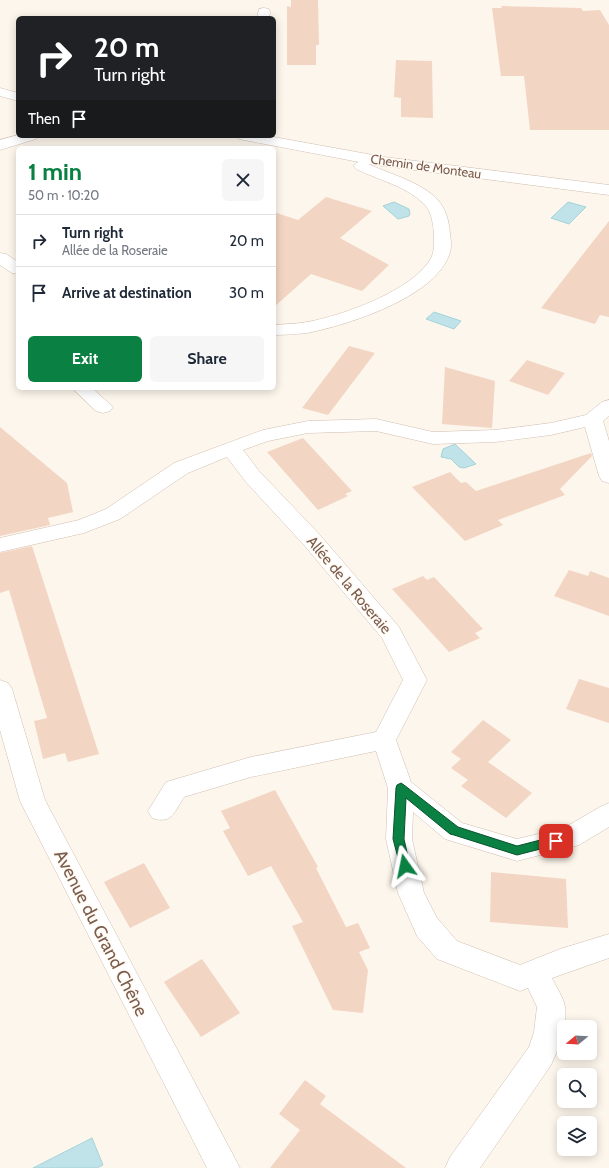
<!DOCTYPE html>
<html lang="en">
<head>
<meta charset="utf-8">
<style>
  body { margin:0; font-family:Cabin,sans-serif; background:#f6f6f7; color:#1f2937; height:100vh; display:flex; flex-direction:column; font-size:15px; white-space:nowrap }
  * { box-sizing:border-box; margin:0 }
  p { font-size:13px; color:#747a83 }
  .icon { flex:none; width:22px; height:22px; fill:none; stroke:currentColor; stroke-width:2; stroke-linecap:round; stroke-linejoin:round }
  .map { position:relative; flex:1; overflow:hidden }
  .panel { position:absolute; left:16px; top:146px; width:260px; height:244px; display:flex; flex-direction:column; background:#fff; border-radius:6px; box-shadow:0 2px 10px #0003 }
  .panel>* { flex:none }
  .hud { position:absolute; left:16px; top:16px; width:260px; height:122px; border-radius:6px; box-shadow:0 2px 10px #0003; background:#202124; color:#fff; overflow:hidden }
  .needle { width:26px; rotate:252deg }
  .fabs { position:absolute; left:557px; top:1020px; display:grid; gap:8px }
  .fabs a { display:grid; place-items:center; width:40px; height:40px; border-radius:6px; background:#fff; box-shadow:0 2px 10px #0003; font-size:20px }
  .pin { position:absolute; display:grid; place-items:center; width:34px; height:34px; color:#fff; margin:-17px; border-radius:8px; box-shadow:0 2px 6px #0006 }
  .me { position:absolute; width:44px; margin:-22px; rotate:348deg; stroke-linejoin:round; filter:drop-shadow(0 0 3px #0008) }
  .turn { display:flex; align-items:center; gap:14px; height:84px; padding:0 12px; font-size:18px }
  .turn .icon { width:52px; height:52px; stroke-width:2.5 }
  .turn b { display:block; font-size:28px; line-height:34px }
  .then { display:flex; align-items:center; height:38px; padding:0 12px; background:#0003; gap:8px; font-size:15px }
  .round { display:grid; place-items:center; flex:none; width:42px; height:42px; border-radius:6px; background:#f6f6f7 }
  .overview { display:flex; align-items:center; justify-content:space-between; height:68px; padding:0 12px }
  h1 { font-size:24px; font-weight:800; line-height:30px; color:#0b8043 }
  .cta { display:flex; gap:8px; margin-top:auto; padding:8px 12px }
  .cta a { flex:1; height:46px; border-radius:6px; background:#0b8043; color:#fff; font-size:16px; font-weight:800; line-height:46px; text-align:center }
  .cta a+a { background:#f6f6f7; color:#1f2937 }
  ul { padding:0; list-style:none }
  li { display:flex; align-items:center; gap:12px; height:52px; padding:0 12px; border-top:1px solid #e0e1e3 }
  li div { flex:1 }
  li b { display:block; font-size:15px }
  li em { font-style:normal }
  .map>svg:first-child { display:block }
</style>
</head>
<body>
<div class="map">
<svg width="609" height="1168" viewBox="0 0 609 1168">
  <rect width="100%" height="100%" fill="#fdf6ec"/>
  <path fill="#bfe3e8" stroke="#a5d3da" d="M394 202 409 209 410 214 409 216 398 219 383 206Z
    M568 202 586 207 569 224 551 218Z
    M434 312 461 321 454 329 426 319Z
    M455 444 476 464 464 468 459 467 451 459 441 457 443 449Z
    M92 1138 103 1165 97 1168H33Z"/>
  <path fill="#f3d5c3" d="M291 0H318L319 45H316V65H287V6L291 7Z
    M501 6 581 8 583 11 600 10 609 25V130H530L524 76H501L492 8H502Z
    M396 60 432 61 433 118 401 117V98L394 97Z
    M326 197 372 211 340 238 389 265 362 291 311 274 274 307V212L298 220Z
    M609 221V317L600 315 595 324 541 308Z
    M349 346 375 353 328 415 302 408Z
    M527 360 565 373 548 395 509 381Z
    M445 367 495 381 492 428 442 424Z
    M0 427 67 483 73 512 48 518 50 525 0 536Z
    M303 438 352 491 345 494 348 496 318 510 267 452Z
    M591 453 592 456 560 489 565 495 498 520 503 525 465 541 412 487 450 472 461 483 466 482 476 491Z
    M32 546 99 754 68 762 65 753 43 759 34 721 47 718 9 590 0 593V553Z
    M569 570 588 576 590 571 609 578V616L554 596Z
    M423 576 427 580 434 577 483 629 475 633 480 638 449 652 392 589Z
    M579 679 609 688V723L566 709Z
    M483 720 511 740 488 762 532 793 506 818 461 786 468 780 451 768 461 759 451 752Z
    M275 790 318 867 316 868 346 927 358 923 370 948 359 952 368 970 363 1013 333 1010 292 926 303 922 271 866 248 876 223 831 230 828 221 811Z
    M144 863 170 908 130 928 104 882Z
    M491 872 566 879 568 928 490 922Z
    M202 959 240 1013 201 1037 164 982Z
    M305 1080 326 1096 320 1104 406 1168H270L300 1130 279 1114Z"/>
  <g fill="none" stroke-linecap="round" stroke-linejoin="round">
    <g stroke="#d1beb0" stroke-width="1">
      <path id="minor" d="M264 8 269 9 270 12 269 18H257L259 9Z
        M0 88 18 93V101L0 96Z
        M18 135 38 136 36 139 0 150V140Z
        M237 136H268L384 157 609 185V195L368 164C390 174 415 180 434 196 445 206 449 219 450 234 451 241 452 248 449 255 435 297 348 325 307 333 296 334 285 335 274 335V325C285 324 296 324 307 322 342 316 414 290 431 258 435 250 434 242 434 234 433 224 432 213 425 205 407 186 378 180 356 169L353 166 356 163 359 162 244 140 239 139Z
        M0 253 6 254 18 262V274L12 273 0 265Z
        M72 388H92L113 407 110 411 103 413 96 411Z
        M609 400V416L603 421 609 441V483L602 481 599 476 585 427 551 435 495 442 433 444 376 431 308 433 268 441 243 450 259 471 320 535 399 627 427 680 396 740 411 782 462 823 517 839 564 828 600 807 609 803V827L579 845 517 861 445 839 413 812 412 839 424 893 437 918 457 941 520 965 560 949 609 934V958L552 978C556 987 564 998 565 1007 568 1024 558 1050 551 1065L480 1168H445L450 1157 529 1047 534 1032 537 1007 528 988 520 991 437 959 417 936 398 893 386 839 388 788 376 751 251 777 184 797C175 811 172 825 152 818L148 811 166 782 251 757 376 732 403 680 382 638 304 545 245 481 227 457 188 473 120 519 84 533 0 552V538L79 520 106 509 174 463 263 430 308 421 376 419 433 432 495 430 551 423 586 415 602 402Z
        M0 680 8 683 12 689 45 800 240 1168H207L20 801 0 730Z"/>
    </g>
    <use href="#minor" fill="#fff" fill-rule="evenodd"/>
  </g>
  <path fill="#0b8043" stroke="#07532c" d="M401 783 404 785 458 827 517 846 556 836 560 837 562 841 560 844 556 845 517 855 454 835 450 834 406 798 404 839 410 866 408 869 405 871 401 869 393 839 396 788 397 785Z"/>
  <g text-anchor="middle" stroke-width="3" stroke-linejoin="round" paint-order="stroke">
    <g font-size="13" fill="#7a5c4d" stroke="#fffaf3">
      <text transform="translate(426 166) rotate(8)" y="5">Chemin de Monteau</text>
    </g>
    <g font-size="15" fill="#7a5c4d" stroke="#fffaf3">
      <text transform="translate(349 585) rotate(50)" y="5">Allée de la Roseraie</text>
    </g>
    <g font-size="18" fill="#7a5c4d" stroke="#fffaf3">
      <text transform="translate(101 933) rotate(63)" y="6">Avenue du Grand Chêne</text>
    </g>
  </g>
</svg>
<div class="fabs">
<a><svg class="needle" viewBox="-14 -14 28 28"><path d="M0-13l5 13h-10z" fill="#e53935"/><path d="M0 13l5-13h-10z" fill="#747a83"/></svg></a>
<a><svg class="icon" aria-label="search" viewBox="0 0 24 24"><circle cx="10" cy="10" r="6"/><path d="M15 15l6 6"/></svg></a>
<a><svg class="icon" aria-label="layers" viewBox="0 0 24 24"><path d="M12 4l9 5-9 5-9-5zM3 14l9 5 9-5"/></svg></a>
</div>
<div class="pin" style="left:556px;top:841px;background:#d93025"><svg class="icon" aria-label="arrive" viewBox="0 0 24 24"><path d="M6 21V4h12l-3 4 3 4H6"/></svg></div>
<svg class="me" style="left:405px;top:866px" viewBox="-20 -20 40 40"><path d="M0-17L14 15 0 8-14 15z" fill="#0b8043" stroke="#fff" stroke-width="4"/></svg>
<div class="hud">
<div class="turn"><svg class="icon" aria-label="right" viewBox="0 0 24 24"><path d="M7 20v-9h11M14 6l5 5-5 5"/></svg><div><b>20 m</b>Turn right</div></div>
<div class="then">Then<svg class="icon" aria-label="arrive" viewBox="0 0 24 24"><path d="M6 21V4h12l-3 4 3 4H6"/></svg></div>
</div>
<section class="panel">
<div class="overview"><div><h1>1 min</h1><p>50 m · 10:20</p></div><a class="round"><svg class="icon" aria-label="close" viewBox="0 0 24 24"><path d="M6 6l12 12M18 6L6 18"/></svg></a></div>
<ul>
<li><svg class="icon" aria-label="right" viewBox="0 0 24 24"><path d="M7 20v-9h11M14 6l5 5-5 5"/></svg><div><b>Turn right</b><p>Allée de la Roseraie</p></div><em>20 m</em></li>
<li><svg class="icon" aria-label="arrive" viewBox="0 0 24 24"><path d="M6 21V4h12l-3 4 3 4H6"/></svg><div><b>Arrive at destination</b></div><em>30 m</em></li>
</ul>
<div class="cta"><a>Exit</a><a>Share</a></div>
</section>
</div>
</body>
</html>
